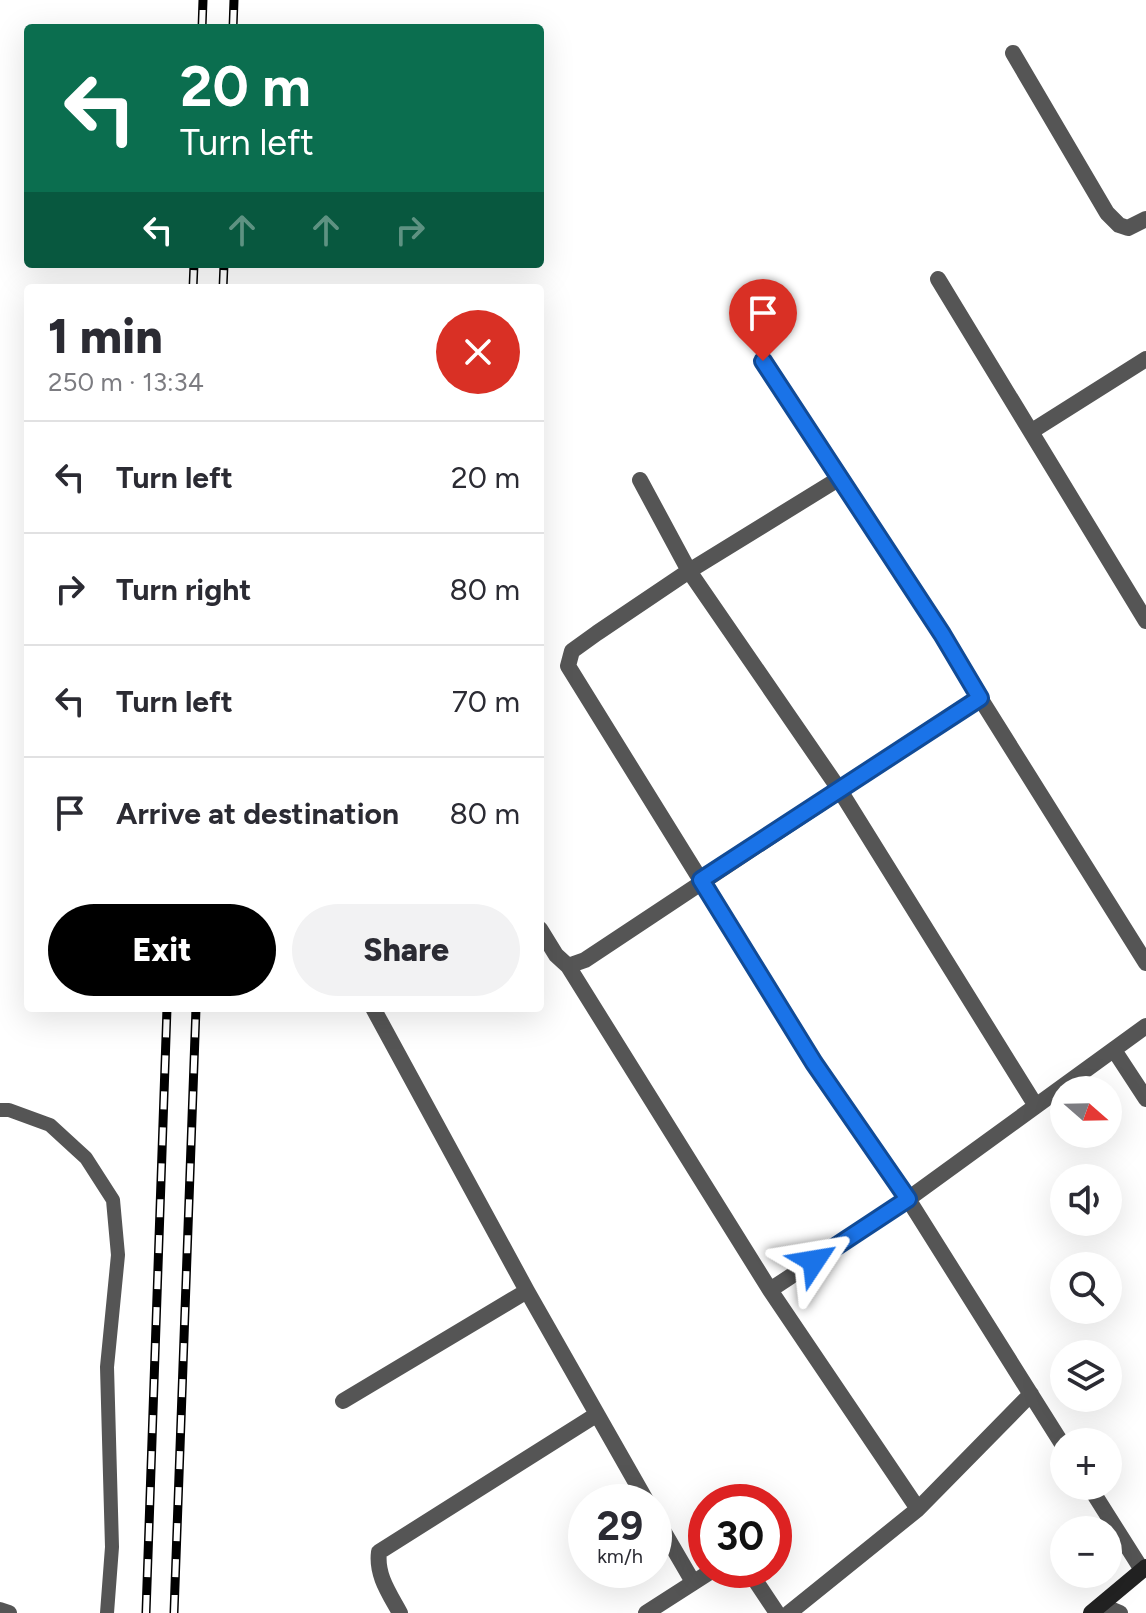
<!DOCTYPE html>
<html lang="en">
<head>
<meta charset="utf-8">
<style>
  body { margin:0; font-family:Figtree,sans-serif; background:#f2f2f3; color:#2b2b33; height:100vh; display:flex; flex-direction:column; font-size:30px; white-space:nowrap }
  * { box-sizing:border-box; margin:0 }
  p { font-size:26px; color:#7c7c81 }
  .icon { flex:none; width:44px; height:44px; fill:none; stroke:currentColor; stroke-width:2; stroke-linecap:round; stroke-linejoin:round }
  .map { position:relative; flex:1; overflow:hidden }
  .sheet { position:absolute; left:24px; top:284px; width:520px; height:728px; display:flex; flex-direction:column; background:#fff; border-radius:8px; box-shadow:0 8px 32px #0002 }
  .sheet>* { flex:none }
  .guide { position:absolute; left:24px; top:24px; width:520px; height:244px; border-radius:8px; box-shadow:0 8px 32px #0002; background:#0b6e4f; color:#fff; overflow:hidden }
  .needle { width:52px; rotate:110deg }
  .tools { position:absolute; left:1050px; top:1076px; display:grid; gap:16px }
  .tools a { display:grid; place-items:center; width:72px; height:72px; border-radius:50%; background:#fff; box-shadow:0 8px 32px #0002; font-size:40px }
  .speed { position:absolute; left:568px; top:1484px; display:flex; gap:16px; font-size:40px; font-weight:700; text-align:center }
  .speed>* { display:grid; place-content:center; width:104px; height:104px; border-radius:50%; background:#fff; box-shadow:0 8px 32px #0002; line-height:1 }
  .speed small { font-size:20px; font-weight:400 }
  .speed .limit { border:12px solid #d22; background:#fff; color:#111 }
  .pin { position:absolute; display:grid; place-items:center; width:68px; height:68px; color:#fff; margin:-82px -34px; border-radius:50% 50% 50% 0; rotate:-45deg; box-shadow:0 0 8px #0007 }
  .pin .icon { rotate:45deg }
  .me { position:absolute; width:88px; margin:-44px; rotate:57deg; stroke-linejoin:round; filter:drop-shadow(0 0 6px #0008) }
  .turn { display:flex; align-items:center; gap:28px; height:168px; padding:0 24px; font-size:36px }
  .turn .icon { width:104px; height:104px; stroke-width:2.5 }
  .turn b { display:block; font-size:56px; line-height:68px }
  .lanes { display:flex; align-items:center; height:76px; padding:0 24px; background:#0003; justify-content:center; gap:40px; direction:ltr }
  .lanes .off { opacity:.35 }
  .round { display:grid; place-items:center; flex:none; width:84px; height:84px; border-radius:42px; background:#f2f2f3 }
  .headline { display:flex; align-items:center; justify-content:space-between; height:136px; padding:0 24px }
  h1 { font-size:48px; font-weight:800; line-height:60px }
  .primary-button { display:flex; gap:16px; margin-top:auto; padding:16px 24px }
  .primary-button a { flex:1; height:92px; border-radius:48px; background:#000; color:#fff; font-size:32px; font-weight:800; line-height:92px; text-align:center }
  .primary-button a+a { background:#f2f2f3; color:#2b2b33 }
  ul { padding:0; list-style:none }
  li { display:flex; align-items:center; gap:24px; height:112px; padding:0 24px; border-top:2px solid #e1e1e2 }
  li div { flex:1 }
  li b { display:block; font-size:30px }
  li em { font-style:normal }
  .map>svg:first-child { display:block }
</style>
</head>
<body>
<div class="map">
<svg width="1146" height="1613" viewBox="0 0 1146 1613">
  <rect width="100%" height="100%" fill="#fff"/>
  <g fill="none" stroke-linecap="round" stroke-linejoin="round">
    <path stroke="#555" stroke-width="14" d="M0 1110H9L50 1125 86 1158 113 1200 118 1255 107 1367 112 1547 107 1613"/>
    <path stroke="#555" stroke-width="16" d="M1013 53 1107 213 1119 225 1128 228 1146 219
      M938 279 1146 621
      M1032 431 1146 359
      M640 480 689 571 839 789 1036 1106
      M980 698 1146 963
      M540 929 556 955 568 966 585 960 980 698 942 634 763 361
      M568 966 770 1290 918 1509 1031 1394
      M373 1008 527 1291 647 1502
      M1114 1050 1146 1099
      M770 1290 908 1199 814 1063 568 666 572 651 597 633 689 571 840 478
      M343 1401 527 1291
      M1064 1447 908 1199 1146 1026
      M1089 1486 1142 1570
      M654 1515 693 1582
      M744 1570 753 1577 777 1613
      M1101 1605 1120 1613
      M0 1610 9 1613
      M400 1613C389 1593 376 1575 379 1552L596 1415
      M646 1613 713 1570
      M789 1613 918 1509"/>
    <path stroke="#222" stroke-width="16" d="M1091 1613 1146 1567"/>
    <g stroke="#000" stroke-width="9">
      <path id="rail" d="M202 28 203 0
        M233 28 234 0
        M193 288 194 264
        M223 288 224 264
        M146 1613 167 1008
        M174 1613 196 1008"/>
    </g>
    <use href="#rail" stroke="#fff" stroke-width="6" stroke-dasharray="18" stroke-linecap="butt"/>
  </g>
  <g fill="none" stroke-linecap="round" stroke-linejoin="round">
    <g stroke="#114b97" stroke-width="20">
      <path id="route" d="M763 361 942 634 980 698 701 880 814 1063 908 1199 814 1261"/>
    </g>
    <use href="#route" stroke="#1a73e8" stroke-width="14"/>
  </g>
</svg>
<div class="tools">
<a><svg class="needle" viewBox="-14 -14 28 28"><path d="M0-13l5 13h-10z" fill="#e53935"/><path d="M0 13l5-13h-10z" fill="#7c7c81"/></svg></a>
<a><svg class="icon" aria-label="sound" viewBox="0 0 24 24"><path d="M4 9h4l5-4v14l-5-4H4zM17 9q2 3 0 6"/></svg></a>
<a><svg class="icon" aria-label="search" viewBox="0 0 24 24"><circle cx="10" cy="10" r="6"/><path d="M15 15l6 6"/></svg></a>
<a><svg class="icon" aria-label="layers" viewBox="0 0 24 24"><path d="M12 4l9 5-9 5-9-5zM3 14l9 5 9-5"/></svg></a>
<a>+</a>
<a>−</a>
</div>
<div class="speed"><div>29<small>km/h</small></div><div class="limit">30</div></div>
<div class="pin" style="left:763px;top:361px;background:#d93025"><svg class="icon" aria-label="arrive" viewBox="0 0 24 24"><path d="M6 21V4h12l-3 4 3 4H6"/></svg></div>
<svg class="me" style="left:814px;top:1261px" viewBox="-20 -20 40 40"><path d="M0-17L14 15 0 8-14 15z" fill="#1a73e8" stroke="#fff" stroke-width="4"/></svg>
<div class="guide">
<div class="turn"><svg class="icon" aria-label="left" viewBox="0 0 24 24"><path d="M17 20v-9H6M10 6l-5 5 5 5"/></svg><div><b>20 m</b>Turn left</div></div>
<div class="lanes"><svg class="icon" aria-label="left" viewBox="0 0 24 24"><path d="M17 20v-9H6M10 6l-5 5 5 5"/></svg><svg class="icon off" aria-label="ahead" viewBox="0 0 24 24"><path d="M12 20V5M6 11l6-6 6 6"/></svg><svg class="icon off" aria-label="ahead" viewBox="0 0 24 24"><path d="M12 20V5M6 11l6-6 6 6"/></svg><svg class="icon off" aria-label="right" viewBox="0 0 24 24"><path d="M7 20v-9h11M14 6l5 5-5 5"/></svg></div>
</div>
<section class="sheet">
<div class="headline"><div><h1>1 min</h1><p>250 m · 13:34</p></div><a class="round" style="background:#d93025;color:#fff"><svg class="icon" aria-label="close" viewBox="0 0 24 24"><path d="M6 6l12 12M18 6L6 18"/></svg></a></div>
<ul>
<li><svg class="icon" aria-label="left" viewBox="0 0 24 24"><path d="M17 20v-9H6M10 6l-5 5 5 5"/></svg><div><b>Turn left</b></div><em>20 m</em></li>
<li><svg class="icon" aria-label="right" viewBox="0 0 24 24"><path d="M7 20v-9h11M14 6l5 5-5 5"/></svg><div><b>Turn right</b></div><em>80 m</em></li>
<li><svg class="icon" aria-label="left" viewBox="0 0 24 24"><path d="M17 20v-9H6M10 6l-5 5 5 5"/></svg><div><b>Turn left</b></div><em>70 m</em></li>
<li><svg class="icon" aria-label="arrive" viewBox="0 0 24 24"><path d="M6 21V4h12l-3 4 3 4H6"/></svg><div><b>Arrive at destination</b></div><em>80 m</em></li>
</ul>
<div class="primary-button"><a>Exit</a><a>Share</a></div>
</section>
</div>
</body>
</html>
